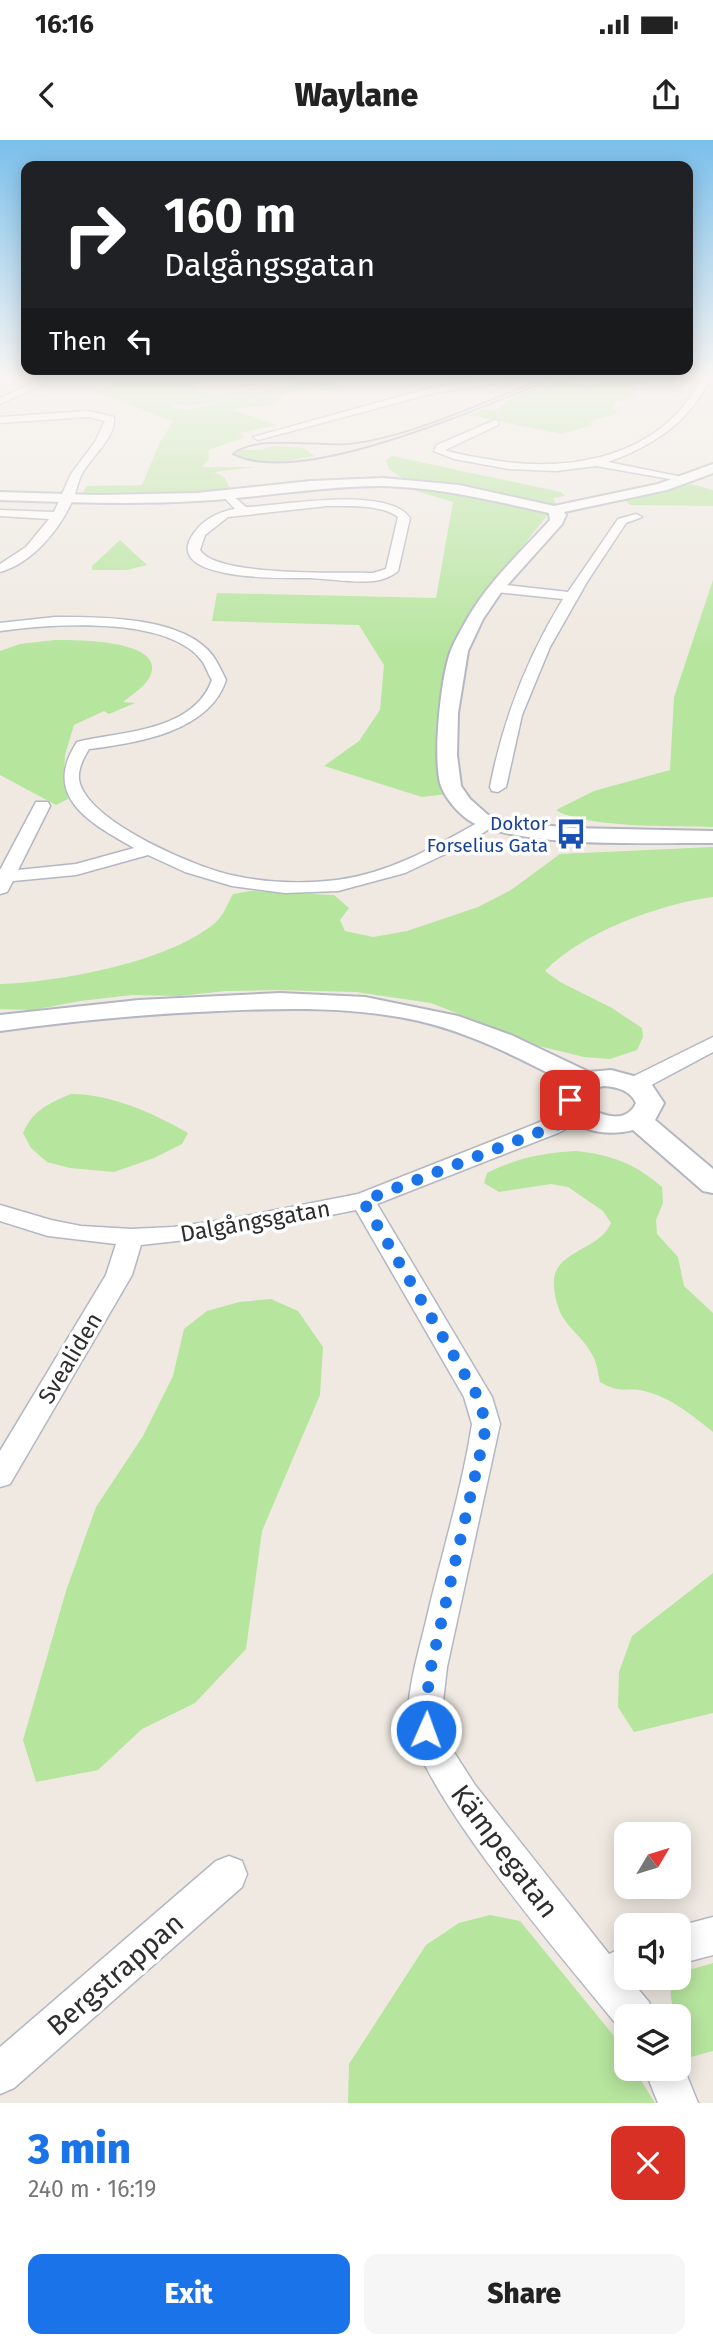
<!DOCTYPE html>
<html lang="en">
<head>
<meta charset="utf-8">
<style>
  body { margin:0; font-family:"Fira Sans",sans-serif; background:#f6f6f6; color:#222; height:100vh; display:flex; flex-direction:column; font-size:26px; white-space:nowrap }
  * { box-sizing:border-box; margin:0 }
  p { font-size:23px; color:#767676 }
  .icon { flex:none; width:38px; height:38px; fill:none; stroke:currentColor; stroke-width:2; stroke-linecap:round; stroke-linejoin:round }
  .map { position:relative; height:1963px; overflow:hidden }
  .side { display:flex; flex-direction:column; background:#fff; flex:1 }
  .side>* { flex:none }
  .top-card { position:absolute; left:21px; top:21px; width:672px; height:214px; border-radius:14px; box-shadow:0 4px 18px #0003; background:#202124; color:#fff; overflow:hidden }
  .needle { width:46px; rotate:52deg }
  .tools { position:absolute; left:614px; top:1682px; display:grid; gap:14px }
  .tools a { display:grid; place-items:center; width:77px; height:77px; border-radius:14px; background:#fff; box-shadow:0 4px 18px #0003; font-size:35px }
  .pin { position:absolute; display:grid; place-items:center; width:60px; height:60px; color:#fff; margin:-30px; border-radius:14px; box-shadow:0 4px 10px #0006 }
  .me { position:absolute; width:77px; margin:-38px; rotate:2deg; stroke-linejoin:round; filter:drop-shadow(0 0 5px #0008) }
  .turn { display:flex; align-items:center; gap:24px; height:147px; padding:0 28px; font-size:32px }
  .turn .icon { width:91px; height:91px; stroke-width:2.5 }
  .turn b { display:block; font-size:49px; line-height:60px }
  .then { display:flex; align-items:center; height:66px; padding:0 28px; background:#0003; gap:14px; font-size:26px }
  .round { display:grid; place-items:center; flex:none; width:74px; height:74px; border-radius:14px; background:#f6f6f6 }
  .overview { display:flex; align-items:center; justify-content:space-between; height:119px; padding:0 28px }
  h1 { font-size:42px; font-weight:800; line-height:52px; color:#1a73e8 }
  .primary-button { display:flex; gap:14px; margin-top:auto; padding:14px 28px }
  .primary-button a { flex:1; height:80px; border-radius:14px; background:#1a73e8; color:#fff; font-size:28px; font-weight:800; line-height:80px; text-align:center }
  .primary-button a+a { background:#f6f6f6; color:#222 }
  .status { display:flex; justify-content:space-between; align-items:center; height:49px; padding:0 35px; background:#fff; direction:ltr }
  .status svg { height:19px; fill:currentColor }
  header { display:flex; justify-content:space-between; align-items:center; height:91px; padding:0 28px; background:#fff; font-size:32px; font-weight:800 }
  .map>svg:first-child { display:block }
</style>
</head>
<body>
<div class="status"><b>16:16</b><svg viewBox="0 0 49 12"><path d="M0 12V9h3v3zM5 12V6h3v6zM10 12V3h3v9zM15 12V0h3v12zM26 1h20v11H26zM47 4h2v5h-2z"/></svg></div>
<header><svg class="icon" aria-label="back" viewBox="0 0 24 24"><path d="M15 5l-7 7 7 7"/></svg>Waylane<svg class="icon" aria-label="share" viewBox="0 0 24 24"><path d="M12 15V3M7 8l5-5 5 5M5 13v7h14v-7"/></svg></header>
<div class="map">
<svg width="713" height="1963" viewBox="0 0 713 1963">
  <rect width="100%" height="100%" fill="#efe9e1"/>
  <path fill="#f0e6d1" d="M212 239 281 240 287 239 218 254 200 251 202 242Z"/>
  <path fill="#b6e59e" d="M121 239H190L201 243V247L195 251 216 256 268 246C246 255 187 274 170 261L173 268 189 270 306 239H334L337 244 352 247 332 251 316 248C305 255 290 247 279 257L283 260C270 269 248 265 233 270L277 285 240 293 245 297 208 310 209 319 202 327H257L214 332 224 337 232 352 82 357 86 346 142 345 159 304 173 281 96 253Z
    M627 239H642L648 243 636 246 632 251 636 257 634 258 617 262 613 266 618 274 594 279 587 287 561 294 469 275 482 270 496 271 512 257 558 240 585 245Z
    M274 306 304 308 314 316C288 320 260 329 236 316L238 310H261Z
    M392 316 561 352 565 356 553 358 556 364 503 431 449 523 442 550 436 615 447 654 422 657 324 626 359 601 380 570 384 525 359 485 212 481 217 453 436 458 453 362 407 348 408 342 389 329 386 320Z
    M692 344 713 350V366L630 365 625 360Z
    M120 400 147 425 127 430H92V426Z
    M713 440V687C677 686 584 688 556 670L594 651 670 630 674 557Z
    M54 500C72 500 156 499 152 530 150 544 133 554 123 562L135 563 109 574 104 571 74 585 65 615 64 640 68 659 56 665 0 635V511L20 504Z
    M713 707V757C660 764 582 792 545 831L560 842 612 868 642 888 643 897 637 910 610 919 584 917 539 906 431 863 356 852 276 850 225 851 179 856 132 855 80 861 33 870 0 869V844C60 842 170 822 216 782 223 776 228 763 233 754L250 751 334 755 349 768 340 780 345 791 373 797 385 795 407 791 478 767 511 750 560 714Z
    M71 954C111 954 153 973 188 993L182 1004 154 1018 114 1032 70 1028 47 1022 31 1008 23 993C33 970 48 964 71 954Z
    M575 1011C610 1014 636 1024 662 1047L663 1063 656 1080 657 1094 678 1117 684 1146 713 1173V1292C693 1276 673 1259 648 1252 627 1245 624 1256 600 1242 598 1234 597 1223 593 1216 577 1187 558 1187 554 1147 550 1110 599 1112 611 1083L603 1071 568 1047 551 1044 499 1052 484 1043 487 1033C516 1018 543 1013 575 1011Z
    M271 1159 298 1171 323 1207 320 1255 262 1391 246 1509 195 1563 142 1589 98 1630 36 1642 23 1600 66 1451 96 1367 143 1296 173 1236 184 1189 207 1171 239 1162Z
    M713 1433V1573L634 1592 618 1567 619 1532 632 1496Z
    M490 1775 520 1781 614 1896 626 1916V1928L634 1929 655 1963H348L349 1924 426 1805 459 1783Z
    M713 1823V1911L691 1917 679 1884V1876H676C671 1864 668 1849 674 1838H679V1833Z"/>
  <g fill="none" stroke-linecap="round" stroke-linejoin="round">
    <g stroke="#b4b7c1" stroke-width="3">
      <path id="minor" d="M42 239H55L0 264V258Z
        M496 239H525L434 253 258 300 253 297 434 247Z
        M701 239H710C689 283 652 306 608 322L687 338V342L596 326 556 331 509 329 454 319 434 311 437 305 495 280 498 281V285L445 310C458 315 472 316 487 319 566 334 661 319 701 239Z
        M88 271 114 277C116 297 93 315 83 332 78 340 77 349 74 357 61 388 33 423 0 432V424L26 407 49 379 0 376V370L54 372 71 334 95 302 105 281 88 277 0 283V277Z
        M227 351 246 367C282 366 387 345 410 378L398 431C393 436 382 440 374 441 354 443 330 439 310 438 288 438 158 442 194 393 204 379 218 372 235 369L221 354ZM327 366C348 366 381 364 398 377L386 429 373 433C340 432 216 437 200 410L205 395 228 377Z
        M636 374 642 377 626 383 587 442 550 507 522 575 506 647 498 652 492 651 490 647C503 579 527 518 563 459L496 452 490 448 496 444 568 452 618 379Z
        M55 477C99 477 184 476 213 516 218 523 222 532 226 540 209 592 137 603 89 609 83 619 76 632 80 644 93 684 198 729 236 736 269 743 304 744 337 740 391 733 438 705 484 679H496L499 683 460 707 405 733 338 751 285 753 232 746 185 732 148 715 76 735 13 741 7 752 0 754V730L36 662H48L50 666 18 730 76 724 134 708C90 683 41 657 77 602 122 591 193 592 212 540 208 534 206 526 202 521 168 475 50 484 0 491V483Z
        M713 897V912L642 950H626L623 945 626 940Z
        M578 967 586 969 589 974 586 979 558 993 377 1064 492 1257 500 1284 447 1527 442 1570 443 1590 448 1603 475 1645 609 1814 626 1806V1838H640L633 1843 649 1862 655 1876H626V1892L621 1890C574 1831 404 1637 408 1570 410 1540 419 1510 426 1481 441 1416 462 1350 472 1284L464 1257 356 1070 230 1095 141 1105 132 1135 10 1344 0 1347V1311L106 1135 116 1104 48 1096 0 1081V1065L51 1080 81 1086 131 1089 173 1087 230 1079 358 1054Z
        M229 1716 242 1721 247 1734 242 1747 14 1948 0 1954V1907L216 1721Z
        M713 1777V1815L679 1824V1786Z
        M679 1916 698 1963H658L644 1928H679Z"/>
    </g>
    <g stroke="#b4b7c1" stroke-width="4">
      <path id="tertiary" d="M713 324V333L667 350 564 372 566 375 562 384 502 451 483 479 468 511 458 573 457 615 461 646 470 659 488 675 514 682 571 688 713 691V703C646 702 537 709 476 684 463 679 446 660 441 646 432 620 441 535 451 510 455 500 461 490 466 481 487 443 521 412 550 380L549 373C494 361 439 347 382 346 319 346 258 358 196 361 131 365 65 362 0 360V352L98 355 197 353 311 341 383 338 459 345 554 366 658 344Z
        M280 853 365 857 458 876 511 895 589 932 611 930 641 938 652 945 664 963 655 980 713 1029V1053L703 1051 633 990C603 998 560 989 557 952L566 942C519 918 471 893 419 881 353 866 285 868 218 871 145 874 72 881 0 891V875L139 860ZM604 946C617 947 630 950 636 963 627 983 605 977 589 968L585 954 593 948Z"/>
    </g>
    <use href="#minor" fill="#fff" fill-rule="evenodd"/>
    <use href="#tertiary" fill="#fff" fill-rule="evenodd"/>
    <path stroke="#a3a6b8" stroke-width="2" d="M544 239C484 261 412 297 349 304 318 307 257 294 233 314 300 349 483 266 552 239"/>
  </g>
  <linearGradient id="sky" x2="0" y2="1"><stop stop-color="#7abfeb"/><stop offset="0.46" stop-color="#f8f5f2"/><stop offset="1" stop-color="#f8f5f2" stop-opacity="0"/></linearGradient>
  <rect width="713" height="514" fill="url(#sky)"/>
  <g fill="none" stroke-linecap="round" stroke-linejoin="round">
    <path stroke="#1a73e8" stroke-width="12" stroke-dasharray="0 21.6" d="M426 1590 425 1570 431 1527 484 1297 486 1284 478 1257 363 1061 562 983 578 974 570 960"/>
  </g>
  <defs>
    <g id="bus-bare" transform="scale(2.415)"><path d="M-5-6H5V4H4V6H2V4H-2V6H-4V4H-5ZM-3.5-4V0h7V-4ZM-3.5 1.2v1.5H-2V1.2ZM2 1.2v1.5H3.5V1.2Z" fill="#1a4fb4" stroke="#fff" stroke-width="2.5" paint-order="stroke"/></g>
  </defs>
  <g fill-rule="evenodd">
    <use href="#bus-bare" x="571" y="694"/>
  </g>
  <g text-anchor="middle" stroke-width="7" stroke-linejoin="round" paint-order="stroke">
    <g font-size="19" fill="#164399" stroke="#fff" text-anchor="end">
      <text x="548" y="690">Doktor<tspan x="548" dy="22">Forselius Gata</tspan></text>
    </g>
    <g font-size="23" fill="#2e2e2e" stroke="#fff">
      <text transform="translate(255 1081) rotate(-10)" y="8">Dalgångsgatan</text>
      <text transform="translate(70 1218) rotate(-59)" y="8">Svealiden</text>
    </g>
    <g font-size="28" fill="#2e2e2e" stroke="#fff">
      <text transform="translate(505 1711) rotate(53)" y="10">Kämpegatan</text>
      <text transform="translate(115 1834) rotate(-41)" y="10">Bergstrappan</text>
    </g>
  </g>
</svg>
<div class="tools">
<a><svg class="needle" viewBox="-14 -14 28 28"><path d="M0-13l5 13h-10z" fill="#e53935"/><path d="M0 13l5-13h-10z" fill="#767676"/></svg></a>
<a><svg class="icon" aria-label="sound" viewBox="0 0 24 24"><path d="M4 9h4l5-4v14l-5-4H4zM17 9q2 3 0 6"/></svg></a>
<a><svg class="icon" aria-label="layers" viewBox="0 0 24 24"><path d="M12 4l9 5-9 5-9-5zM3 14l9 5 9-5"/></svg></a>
</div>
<div class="pin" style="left:570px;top:960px;background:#d93025"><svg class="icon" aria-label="arrive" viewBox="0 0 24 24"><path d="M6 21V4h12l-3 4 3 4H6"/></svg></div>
<svg class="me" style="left:426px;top:1590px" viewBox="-20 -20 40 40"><circle r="17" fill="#1a73e8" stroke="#fff" stroke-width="3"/><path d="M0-11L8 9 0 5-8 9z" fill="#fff"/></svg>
<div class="top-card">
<div class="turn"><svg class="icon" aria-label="right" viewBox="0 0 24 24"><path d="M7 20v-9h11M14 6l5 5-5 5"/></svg><div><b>160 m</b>Dalgångsgatan</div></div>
<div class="then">Then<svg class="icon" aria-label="left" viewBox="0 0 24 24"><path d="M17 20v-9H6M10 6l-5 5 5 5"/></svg></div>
</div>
</div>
<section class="side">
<div class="overview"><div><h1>3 min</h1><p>240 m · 16:19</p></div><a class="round" style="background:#d93025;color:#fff"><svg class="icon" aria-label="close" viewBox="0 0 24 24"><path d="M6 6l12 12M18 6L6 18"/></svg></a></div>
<div class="primary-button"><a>Exit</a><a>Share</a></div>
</section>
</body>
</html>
